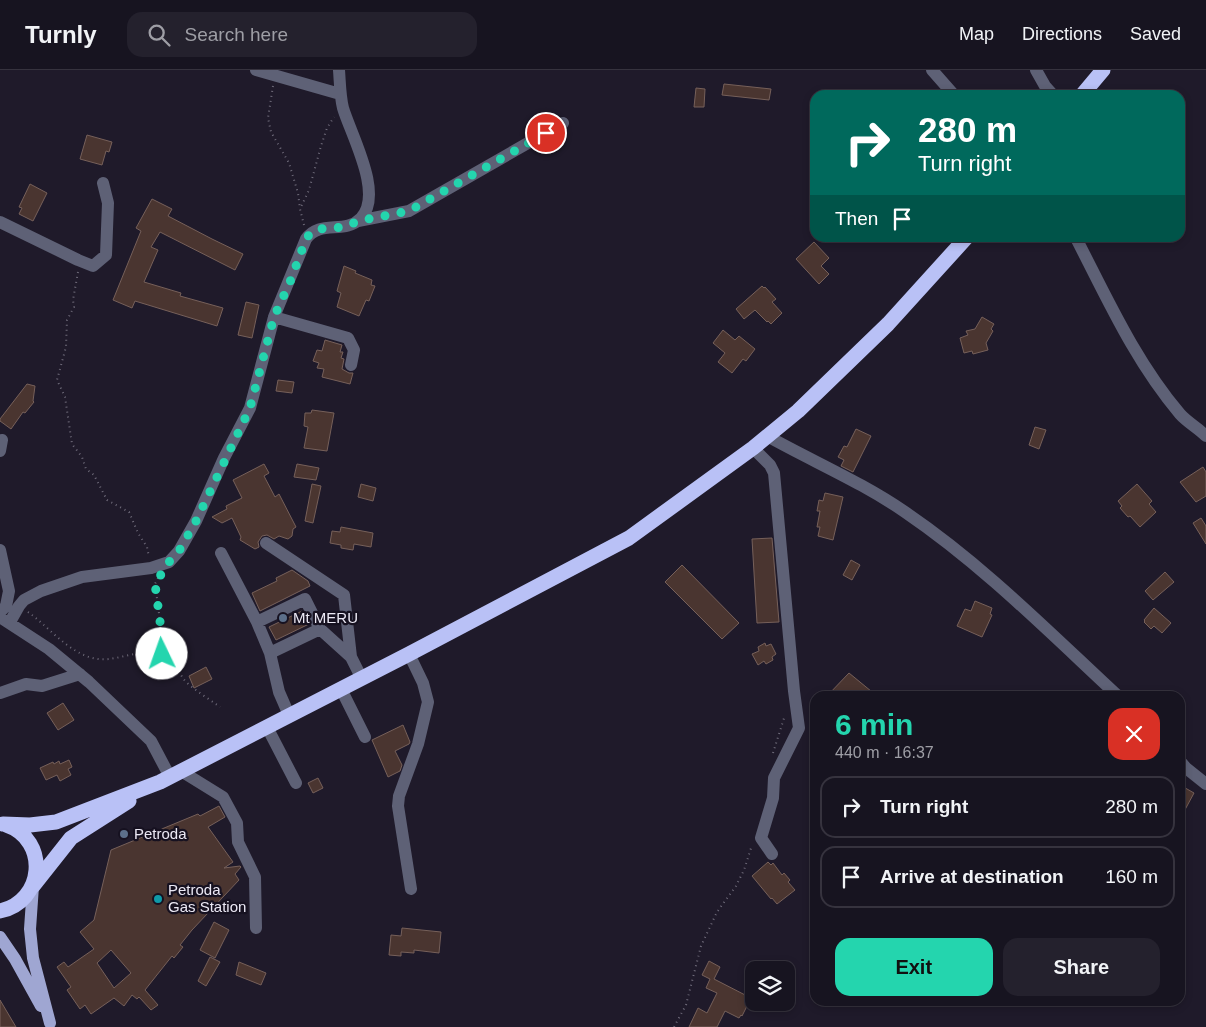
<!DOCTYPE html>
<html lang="en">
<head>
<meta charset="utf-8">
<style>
  body { margin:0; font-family:Helvetica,sans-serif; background:#24212d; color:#f1f3f6; height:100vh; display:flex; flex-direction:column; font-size:19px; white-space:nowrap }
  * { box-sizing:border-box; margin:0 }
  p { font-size:16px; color:#9e9ea5 }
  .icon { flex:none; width:28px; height:28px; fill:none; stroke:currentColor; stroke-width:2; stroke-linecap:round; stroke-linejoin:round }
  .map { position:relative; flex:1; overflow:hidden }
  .details { position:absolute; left:810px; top:621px; width:375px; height:315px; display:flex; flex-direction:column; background:#171420; border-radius:15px; box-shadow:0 2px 8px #0003,0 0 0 1px #36333e }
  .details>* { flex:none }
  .guide { position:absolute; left:810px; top:20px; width:375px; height:152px; border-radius:15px; box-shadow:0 2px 8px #0003,0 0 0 1px #36333e; background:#00695c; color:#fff; overflow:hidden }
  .fabs { position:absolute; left:745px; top:891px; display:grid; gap:10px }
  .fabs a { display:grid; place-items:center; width:50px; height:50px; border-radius:10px; background:#171420; box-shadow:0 2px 8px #0003,0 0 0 1px #36333e; font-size:25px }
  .pin { position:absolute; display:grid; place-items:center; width:42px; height:42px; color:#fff; margin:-21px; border:2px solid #fff; border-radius:50%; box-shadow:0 1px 5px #0007 }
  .me { position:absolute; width:55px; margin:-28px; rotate:357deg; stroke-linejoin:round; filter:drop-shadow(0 0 4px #0008) }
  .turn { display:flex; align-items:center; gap:18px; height:105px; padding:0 25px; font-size:22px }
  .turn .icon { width:65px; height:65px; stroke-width:2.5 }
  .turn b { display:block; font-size:35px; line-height:42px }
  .then { display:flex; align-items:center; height:48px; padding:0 25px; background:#0003; gap:10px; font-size:19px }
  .round { display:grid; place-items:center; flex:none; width:52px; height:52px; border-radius:15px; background:#24212d }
  .summary { display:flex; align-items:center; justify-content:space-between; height:85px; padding:0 25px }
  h1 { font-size:30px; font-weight:800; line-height:38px; color:#24d5ae }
  .primary-button { display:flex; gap:10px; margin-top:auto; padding:10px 25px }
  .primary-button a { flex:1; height:58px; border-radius:15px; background:#24d5ae; color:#111; font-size:20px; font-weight:800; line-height:58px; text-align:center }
  .primary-button a+a { background:#24212d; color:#f1f3f6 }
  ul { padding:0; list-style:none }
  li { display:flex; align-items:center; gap:15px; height:62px; margin:0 10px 8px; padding:0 15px; border:2px solid #36333e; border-radius:15px }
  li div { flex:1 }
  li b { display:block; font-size:19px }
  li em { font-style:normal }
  header { display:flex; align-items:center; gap:30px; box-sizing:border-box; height:70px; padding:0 25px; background:#171420; border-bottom:1px solid #36333e }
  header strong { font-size:24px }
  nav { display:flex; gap:28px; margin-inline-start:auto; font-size:18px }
  .search { width:350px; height:45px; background:#24212d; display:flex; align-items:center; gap:12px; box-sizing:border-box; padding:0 18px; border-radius:15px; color:#9e9ea5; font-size:19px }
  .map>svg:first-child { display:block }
</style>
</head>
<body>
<header>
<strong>Turnly</strong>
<div class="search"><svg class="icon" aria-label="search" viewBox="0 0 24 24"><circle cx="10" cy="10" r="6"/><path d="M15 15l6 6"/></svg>Search here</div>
<nav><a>Map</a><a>Directions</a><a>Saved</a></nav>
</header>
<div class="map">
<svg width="1206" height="957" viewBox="0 0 1206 957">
  <rect width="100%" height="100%" fill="#1f1a2a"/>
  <path fill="#4a3530" stroke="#76605a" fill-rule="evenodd" d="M724 14 771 19 769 30 722 25Z
    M696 18 705 19 704 37H694Z
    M87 65 112 72 109 82 106 81 102 95 80 89Z
    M30 114 47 123 33 151 19 144 22 138 19 137Z
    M152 129 172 139 168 146 212 169 243 184 235 200 160 162 151 177 158 180 144 212 181 223 180 226 223 238 217 256 135 231 132 238 113 230 141 161 136 158Z
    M814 172 829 188 821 196 829 204 819 214 796 189Z
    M344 196 356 201 355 203 372 210 371 215 375 216 369 231 366 230 359 246 337 237 341 223 337 221Z
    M762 216 764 218 765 217 776 229 772 232 782 243 771 254 768 251 767 252 755 240 744 249 736 239Z
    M246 232 259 235 252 268 238 265Z
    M982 247 994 254 991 259 993 261 986 273 988 280 973 284 972 281 964 283 960 268 968 265 966 261 975 259Z
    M723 260 735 270 739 266 755 279 746 291 743 289 732 303 718 292 725 283 713 273Z
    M325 270 342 275 340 282H343L341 288 344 289 342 299 349 303H353L350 314 322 307 324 299 317 298 319 293 313 291 317 280 322 281Z
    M278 310 294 312 292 323 276 321Z
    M27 314 35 316 33 331 34 332 25 343 23 342 11 359 0 351V349Z
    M312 340 334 343 327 381 304 378 308 357 304 356 305 343H311Z
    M1035 357 1046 360 1039 379 1029 375Z
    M856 359 871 366 853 402 841 396 844 390 838 387 844 376 847 377Z
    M264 394 269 403 264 406 275 427 279 424 296 457 293 459 292 466 288 469 279 466 274 469 267 465 262 466 258 472 259 477 255 479 240 470 241 467 232 448 222 453 212 447 227 439 226 436 242 428 233 410Z
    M297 394 319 398 316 410 294 407Z
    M1203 397 1206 402V426L1196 432 1180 412Z
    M312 414 321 416 313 453 305 451Z
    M361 414 376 418 373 431 358 427Z
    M1137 414 1152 431 1149 434 1156 442 1140 457 1130 446 1128 447 1120 438 1122 436 1118 431Z
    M825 423 843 427 833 470 818 466 820 457H817L820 441H817L819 430 823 431Z
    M1201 448 1206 456V474L1193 453Z
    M341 457 373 463 371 477 354 474 353 480 341 478V475L330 473 332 461 340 462Z
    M772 468 779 552 757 553 752 469Z
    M851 490 860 495 852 510 843 505Z
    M682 495 739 553 722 569 665 512Z
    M292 500 308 511 310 516 260 541 252 523 277 511 276 508Z
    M1165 502 1174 512 1153 530 1145 521Z
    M975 531 992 538 990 544 992 545 982 567 957 556 965 539 971 541Z
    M1154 538 1171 553 1162 563 1154 556 1151 559 1144 552 1145 551 1144 550Z
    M302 541 309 554 276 570 269 557Z
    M765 573 766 576 771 574 776 584 772 587 773 590 766 594 764 591 758 595 752 584 759 581 758 577Z
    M206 597 212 609 194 618 189 606Z
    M849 603 877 626H827Z
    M63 633 74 650 58 660 47 643Z
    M403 655 410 672 409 674 395 681 402 695 400 701 388 707 372 670Z
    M69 690 72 697 68 699 71 705 60 711 57 705 46 710 40 698 53 692 54 694 59 691 60 694Z
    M318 708 323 718 313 723 308 713Z
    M1180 715 1194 723 1180 749Z
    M219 736 225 747 208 757 233 792 224 798 240 796 241 797 235 804 239 810 192 860 180 875 183 877 174 888 172 886 145 920 158 935 151 940 139 927 137 929 132 925 124 936 114 928 91 944 85 935 80 939 67 920 71 917 57 897 64 892 68 897 94 879 80 862 94 850 111 780 198 744 200 746ZM111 880 131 903 114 918 97 893Z
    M768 792 771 795 773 793 782 805 784 803 790 810 788 812 795 820 777 834 772 828 771 829 752 806Z
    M214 852 229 860 215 888 200 880Z
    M402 858 441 862 439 883 414 880V883L401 882V886L389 885 391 865 401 866Z
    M210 887 220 892 206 916 198 911Z
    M709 891 720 897 714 909 751 928 742 946 741 945 739 948 725 941 717 957H689L698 938 707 943 717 923 706 918 710 909 702 905Z
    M239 892 266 903 261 915 236 905Z
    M0 930 16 957H0Z"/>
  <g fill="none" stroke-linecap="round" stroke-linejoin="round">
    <path stroke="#6f6b7a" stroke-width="2" stroke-dasharray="1 4" stroke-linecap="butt" d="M273 16 268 48 271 62 289 93 298 123 300 139
      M304 155 300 139 309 120 321 76 327 58 334 47
      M78 202 73 230 74 237 67 250 66 277 57 310 65 327 72 374 82 387 86 399 94 405 107 430 129 442 138 463 147 477 149 487
      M158 508 155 514 160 551 162 585
      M28 542C53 560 76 593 109 589 126 587 144 579 161 584 179 590 176 601 186 612 196 621 209 629 220 637
      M773 683 785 645
      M674 957 686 935 701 876 717 842 736 816 744 800 752 775"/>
    <path stroke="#5e6176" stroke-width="12" d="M256 0 340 24
      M932 0 954 25
      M1036 0 1045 16 1053 25
      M358 151 409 141 563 53
      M0 152 78 190 93 196 106 185 108 133 103 113
      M1076 168C1107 228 1135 291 1180 344 1187 352 1198 358 1206 366
      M274 247 348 268 354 280 351 295
      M769 367C814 392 863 413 905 442 983 495 1049 562 1118 626
      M753 378 770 395 774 403 794 621 799 658 774 708 773 728 761 768 772 784
      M0 381 2 370
      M266 473 344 525 351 587
      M0 480 9 521 6 536 0 542
      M221 483 257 552
      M0 547 49 579 89 612 151 671 170 707
      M10 552 19 536 24 530 41 521 82 507 151 498 169 492 179 481 196 451 224 388 250 338 274 247 306 169C320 149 345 165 361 148 384 124 351 65 343 38 340 26 340 13 339 0
      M270 583 257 552 305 529 320 559
      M409 584 423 613 428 632 418 674 399 726 398 736 411 819
      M341 619 365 667
      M0 623 26 614 42 616 80 604
      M289 645 279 622 270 583 320 559 351 587 362 609
      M267 657 296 713
      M1180 691 1186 698 1206 714
      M181 701 223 727 237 753 238 772 255 807 256 858"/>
    <path stroke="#9fa6d2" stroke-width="12" d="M33 816 30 859 33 888 50 953
      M0 867 15 889 41 936"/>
    <path stroke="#b9c1f6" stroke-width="15" d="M1082 25 1103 0
      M3 754 30 755 56 752 160 712 409 584 629 468 753 378 798 341 888 254 966 168
      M33 816 71 768 129 731
      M0 841C44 832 50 770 6 755"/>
  </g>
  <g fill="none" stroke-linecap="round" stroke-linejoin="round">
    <path stroke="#24d5ae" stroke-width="9" stroke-dasharray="0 16.2" d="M162 584 160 551 155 514 169 492 179 481 196 451 250 338 274 247 290 212 306 169 311 162 319 159 345 157 358 151 409 141 546 63"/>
  </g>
  <g fill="#5c6f8a" stroke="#161120" stroke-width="2">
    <circle cx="283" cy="548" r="5"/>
    <circle cx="124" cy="764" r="5"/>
  </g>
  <circle fill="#0f9aa8" stroke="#161120" stroke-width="2" cx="158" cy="829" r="5"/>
  <g text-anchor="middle" stroke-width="4.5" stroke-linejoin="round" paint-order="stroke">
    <g font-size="15" fill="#ebe8f4" stroke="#161120" text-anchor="start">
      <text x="293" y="553">Mt MERU</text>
      <text x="134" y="769">Petroda</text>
      <text x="168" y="825">Petroda<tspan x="168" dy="17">Gas Station</tspan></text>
    </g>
  </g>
</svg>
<div class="fabs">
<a><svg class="icon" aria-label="layers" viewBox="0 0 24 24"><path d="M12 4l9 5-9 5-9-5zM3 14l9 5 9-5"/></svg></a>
</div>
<div class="pin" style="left:546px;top:63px;background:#d93025"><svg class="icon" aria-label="arrive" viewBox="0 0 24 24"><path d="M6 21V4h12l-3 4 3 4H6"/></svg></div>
<svg class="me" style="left:162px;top:584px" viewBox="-20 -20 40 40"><circle r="19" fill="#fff"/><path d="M0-13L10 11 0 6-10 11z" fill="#24d5ae"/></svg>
<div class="guide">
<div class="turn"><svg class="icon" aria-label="right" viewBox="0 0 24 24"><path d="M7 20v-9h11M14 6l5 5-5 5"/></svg><div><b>280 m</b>Turn right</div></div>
<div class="then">Then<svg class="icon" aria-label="arrive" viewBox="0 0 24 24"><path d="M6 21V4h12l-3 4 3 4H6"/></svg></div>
</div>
<section class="details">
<div class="summary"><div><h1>6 min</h1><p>440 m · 16:37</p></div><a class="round" style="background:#d93025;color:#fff"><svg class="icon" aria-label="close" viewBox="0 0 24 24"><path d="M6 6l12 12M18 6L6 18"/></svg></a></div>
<ul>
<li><svg class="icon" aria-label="right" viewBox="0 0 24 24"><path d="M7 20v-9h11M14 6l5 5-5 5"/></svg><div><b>Turn right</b></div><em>280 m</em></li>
<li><svg class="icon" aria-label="arrive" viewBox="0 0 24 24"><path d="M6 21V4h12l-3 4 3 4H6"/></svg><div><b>Arrive at destination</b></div><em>160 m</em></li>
</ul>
<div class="primary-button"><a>Exit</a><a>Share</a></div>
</section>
</div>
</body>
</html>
